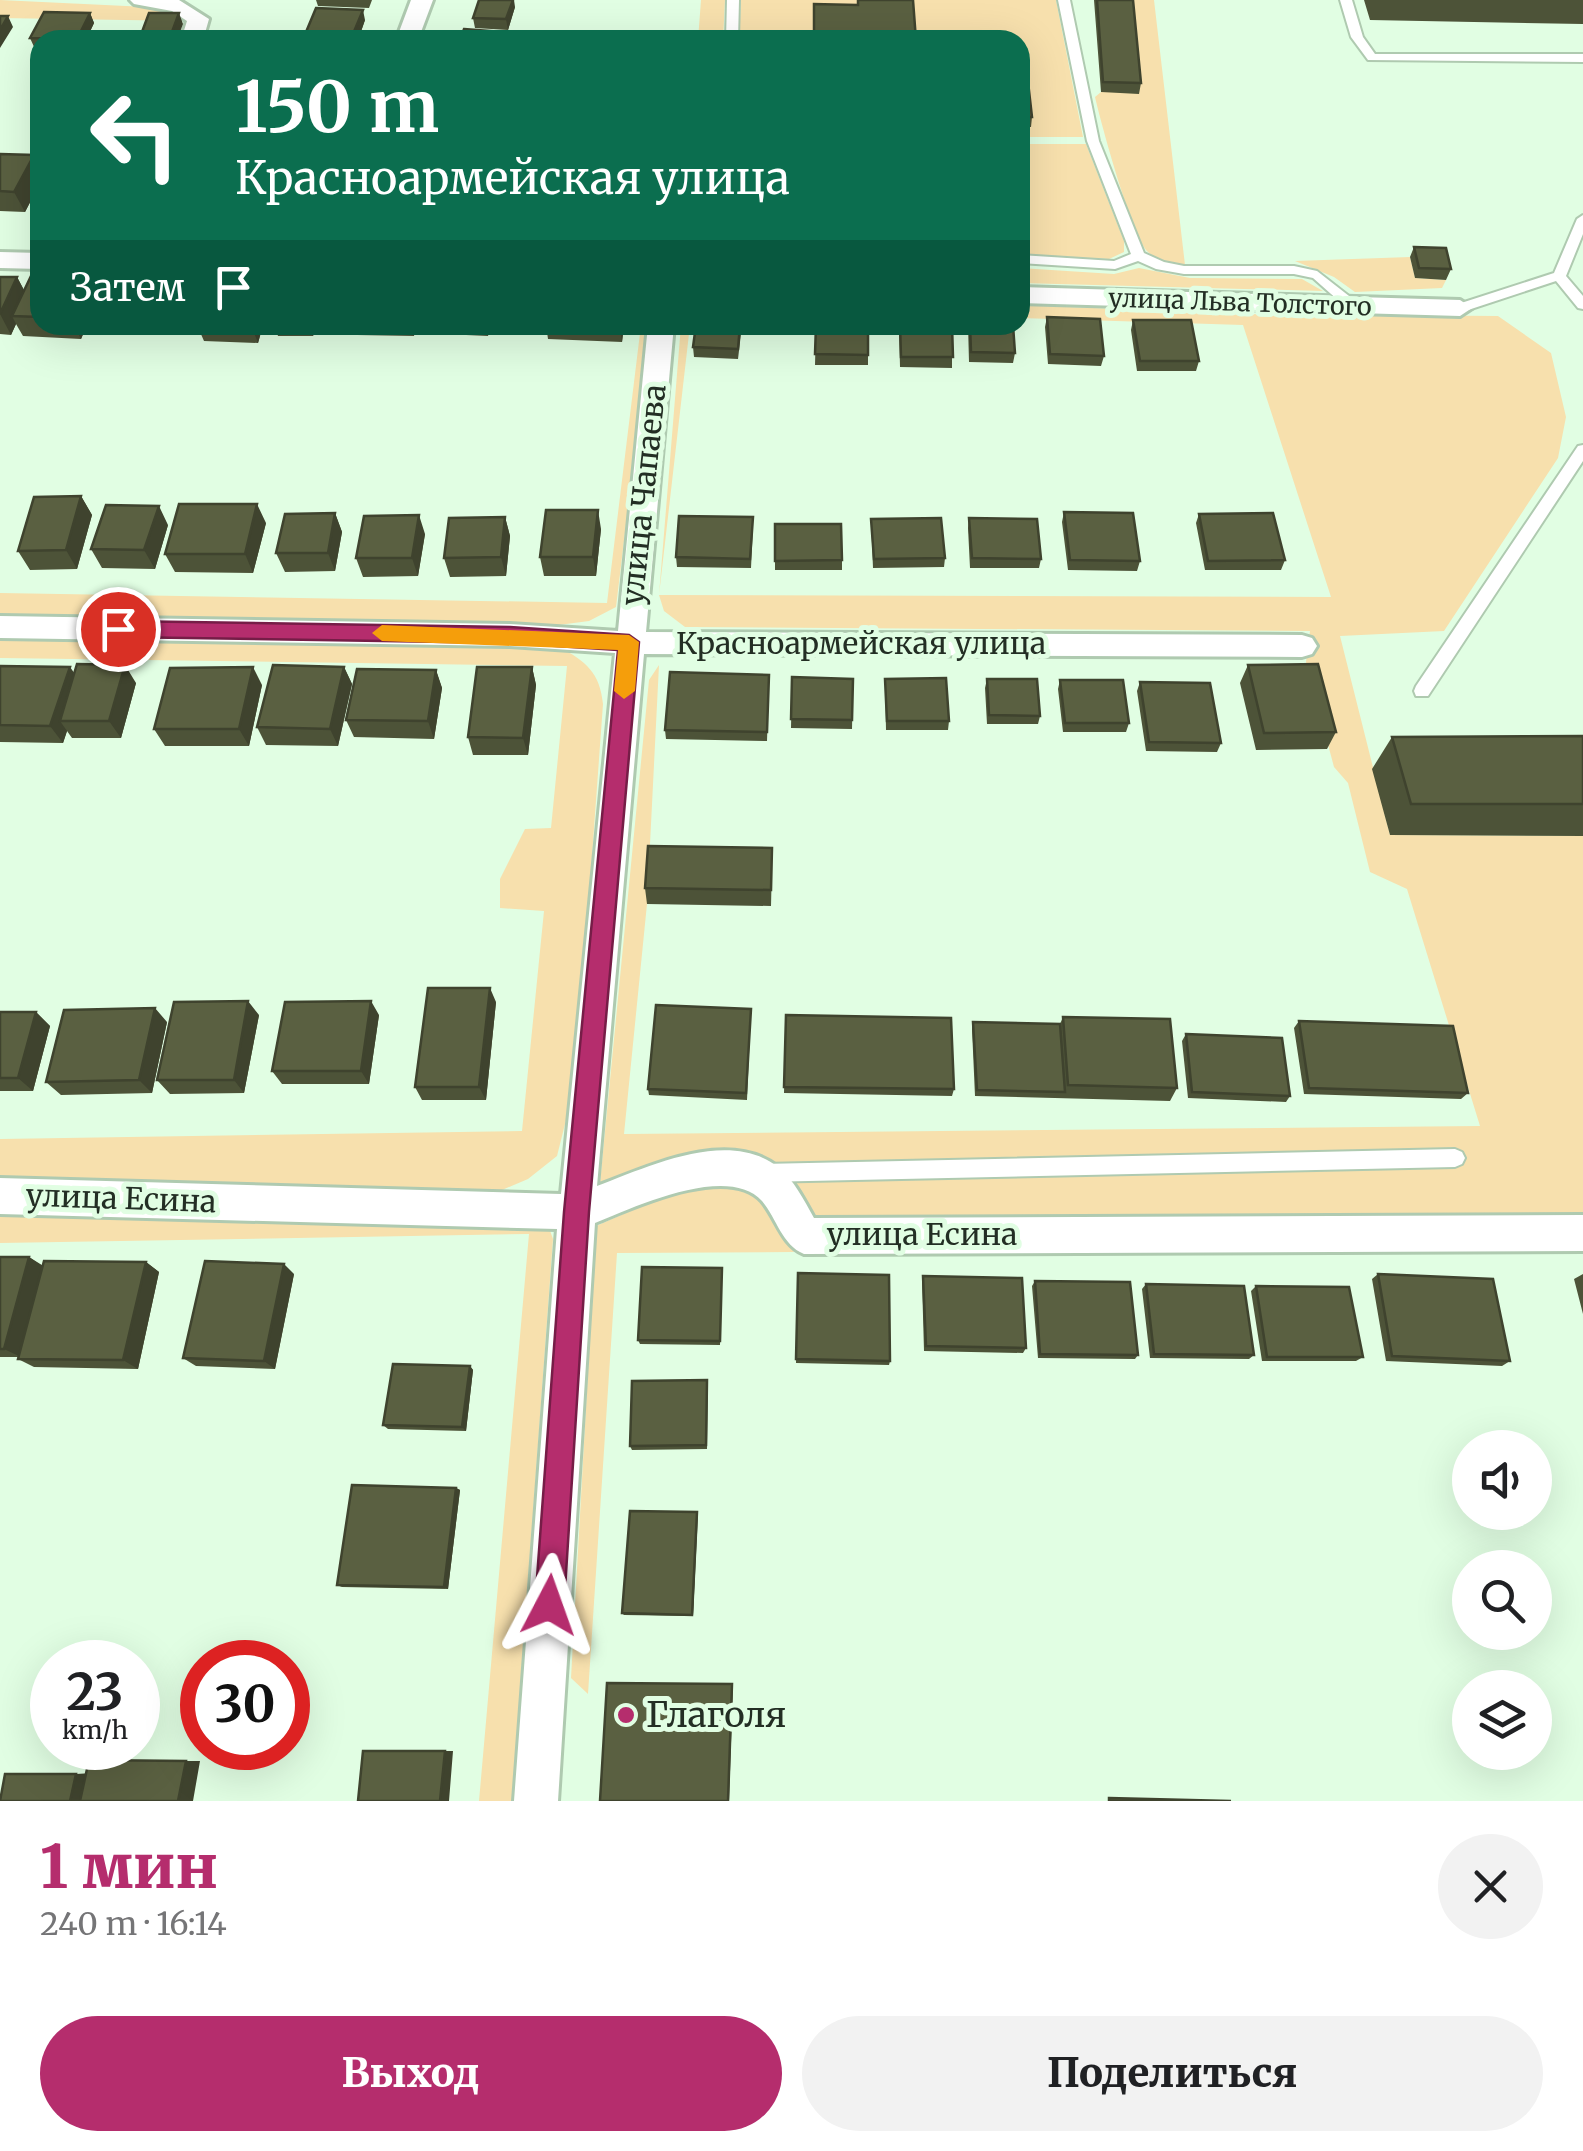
<!DOCTYPE html>
<html lang="ru">
<head>
<meta charset="utf-8">
<style>
  body { margin:0; font-family:Merriweather,serif; background:#f2f2f2; color:#202124; height:100vh; display:flex; flex-direction:column; font-size:38px; white-space:nowrap }
  * { box-sizing:border-box; margin:0 }
  p { font-size:32px; color:#757577 }
  .icon { flex:none; width:55px; height:55px; fill:none; stroke:currentColor; stroke-width:2; stroke-linecap:round; stroke-linejoin:round }
  .map { position:relative; height:1801px; overflow:hidden }
  .sheet { display:flex; flex-direction:column; background:#fff; flex:1 }
  .sheet>* { flex:none }
  .guide { position:absolute; left:30px; top:30px; width:1000px; height:305px; border-radius:30px; box-shadow:0 10px 40px #0002; background:#0b6e4f; color:#fff; overflow:hidden }
  .tools { position:absolute; left:1452px; top:1430px; display:grid; gap:20px }
  .tools a { display:grid; place-items:center; width:100px; height:100px; border-radius:50%; background:#fff; box-shadow:0 10px 40px #0002; font-size:50px }
  .speed { position:absolute; left:30px; top:1640px; display:flex; gap:20px; font-size:50px; font-weight:700; text-align:center }
  .speed>* { display:grid; place-content:center; width:130px; height:130px; border-radius:50%; background:#fff; box-shadow:0 10px 40px #0002; line-height:1 }
  .speed small { font-size:25px; font-weight:400 }
  .speed .limit { border:15px solid #d22; background:#fff; color:#111 }
  .pin { position:absolute; display:grid; place-items:center; width:85px; height:85px; color:#fff; margin:-42px; border:5px solid #fff; border-radius:50%; box-shadow:0 2px 10px #0007 }
  .me { position:absolute; width:110px; margin:-55px; rotate:4deg; stroke-linejoin:round; filter:drop-shadow(0 0 8px #0008) }
  .turn { display:flex; align-items:center; gap:35px; height:210px; padding:0 40px; font-size:45px }
  .turn .icon { width:130px; height:130px; stroke-width:2.5 }
  .turn b { display:block; font-size:70px; line-height:85px }
  .then { display:flex; align-items:center; height:95px; padding:0 40px; background:#0003; gap:20px; font-size:38px }
  .round { display:grid; place-items:center; flex:none; width:105px; height:105px; border-radius:52px; background:#f2f2f2 }
  .headline { display:flex; align-items:center; justify-content:space-between; height:170px; padding:0 40px }
  h1 { font-size:60px; font-weight:800; line-height:75px; color:#b52d6d }
  .action { display:flex; gap:20px; margin-top:auto; padding:20px 40px }
  .action a { flex:1; height:115px; border-radius:60px; background:#b52d6d; color:#fff; font-size:40px; font-weight:800; line-height:115px; text-align:center }
  .action a+a { background:#f2f2f2; color:#202124 }
  .map>svg:first-child { display:block }
</style>
</head>
<body>
<div class="map">
<svg width="1583" height="1801" viewBox="0 0 1583 1801">
  <rect width="100%" height="100%" fill="#e1fee3"/>
  <path fill="#f7e0ad" d="M0 0 168 8 188 21 0 18Z
    M701 0H725L723 40H698Z
    M741 0H1056L1083 137H1020V40H739Z
    M1130 0H1154L1185 265C1173 262 1158 261 1148 252 1132 237 1101 123 1095 97L1101 92Z
    M1020 144H1086L1124 241V252L1109 259 1020 255Z
    M1410 257 1415 278 1446 280 1442 288 1355 292 1334 277 1295 261Z
    M1020 268 1114 274 1139 268 1190 278 1302 279 1323 291 1020 283Z
    M1020 305 1240 314 1498 316 1551 353 1566 417 1558 458 1444 631 1340 636 1390 835 1583 836V1220L814 1218C801 1194 789 1172 765 1157 725 1132 642 1169 600 1183L649 680 659 665 647 904 624 1134 1480 1126 1407 889 1370 872 1348 783 1334 767 1306 662 1310 631 685 627 664 611 659 595 681 325H690L659 595 1331 597 1243 325 1020 318Z
    M641 325H650L616 607 589 621 551 626 0 617V593L607 603Z
    M0 635 559 647C586 661 600 673 603 704L588 911 566 1120 557 1156 528 1179 502 1190 0 1178V1139L522 1131 544 911 500 908V879L525 829 551 828 567 666 0 658Z
    M716 1182C768 1194 768 1210 794 1252L617 1253 588 1694 571 1678 596 1226 662 1197Z
    M0 1212 548 1225 553 1239 512 1801H479L529 1234 0 1243Z"/>
  <g fill="none" stroke-linecap="round" stroke-linejoin="round">
    <g stroke="#afcab0" stroke-width="4">
      <path id="lane" d="M727 0H739L738 40H726Z
        M1058 0H1070L1099 141 1144 253 1164 262 1184 266H1294L1317 271 1358 303V309H1348L1313 278 1294 274H1184L1156 269 1138 261 1115 269 1020 263V255L1114 261 1131 254 1087 141Z
        M1340 0H1352L1363 37 1375 54H1583V62L1368 60 1351 37Z
        M1583 215V234L1566 276 1583 296V309L1578 308 1556 281 1465 311H1455V305L1554 273 1577 219Z
        M1583 445V461L1428 696H1416L1414 691 1416 686 1578 446Z
        M1455 1149 1462 1152 1465 1158 1462 1164 1455 1167 762 1182 755 1180 752 1173 755 1166 762 1164Z"/>
    </g>
    <g stroke="#afcab0" stroke-width="6">
      <path id="street" d="M130 0H179L209 19 203 40H181L187 21 172 11 134 4Z
        M411 0H433L418 40H396Z
        M0 252 40 253V269L0 268Z
        M1020 287 1460 300 1472 308 1460 316 1020 303Z
        M648 325H674L646 632 1302 635 1312 638 1317 646 1312 654 1302 657 644 654 597 1186C648 1167 728 1128 778 1167 794 1180 804 1200 814 1218L1583 1215V1251L804 1254C782 1245 777 1219 762 1201 728 1163 634 1207 595 1223L558 1801H514L557 1229 0 1214V1178L561 1194 615 653 510 646 0 638V616L510 624 618 631Z"/>
    </g>
    <use href="#lane" fill="#fff" fill-rule="evenodd"/>
    <use href="#street" fill="#fff" fill-rule="evenodd"/>
  </g>
  <path fill="#4d5338" d="M316 0H372L369 8 318 6Z
    M1094 0H1133L1141 83 1139 94 1101 92Z
    M1364 0H1583V24L1370 20Z
    M515 7 508 30 475 28 473 18Z
    M90 13 94 23 86 40H40V49H35L30 38Z
    M365 20 358 40H308L306 32Z
    M1020 73 1032 117 1031 127H1020Z
    M0 154 34 155 40 169V183L25 212 0 211Z
    M1414 247 1451 269 1446 280 1415 278 1410 257Z
    M40 276V325H87L81 339 23 336 16 324 11 335 0 334V277H17L24 290Z
    M1047 317 1104 356 1101 366 1048 364 1045 327Z
    M1133 320 1199 361 1196 371H1137L1131 330Z
    M113 325H187L186 330 114 327Z
    M197 325H263L258 343 204 341Z
    M274 325H317L313 336H278Z
    M354 325H416L414 336 357 335Z
    M441 325H491L488 336 444 334Z
    M546 325H624L622 342 548 339Z
    M742 325 738 359 694 357 693 347Z
    M816 325 868 355V365H815Z
    M899 325H952V368L900 367Z
    M968 325H1013L1015 353 1013 363 969 362Z
    M81 496 92 515 77 569 30 570 18 551Z
    M1064 512 1140 561 1137 571 1068 570 1062 522Z
    M335 513 342 532 335 571 285 572 276 553Z
    M1199 514 1285 560 1281 570H1205L1196 523Z
    M505 517 510 536 506 576 450 577 444 558Z
    M969 518 1041 559 1039 568H970L968 528Z
    M871 519 945 558 944 567 873 568Z
    M266 523 253 573 175 572 165 554Z
    M775 524 842 560V570H775Z
    M168 525 155 569 102 568 91 549Z
    M753 526 751 568 677 567 676 557Z
    M601 529 596 576H544L540 557Z
    M425 534 418 576 363 577 356 558Z
    M1248 665 1336 732 1327 749 1256 750 1240 683Z
    M0 666 75 673 136 683 121 738H72L67 731 63 743 0 742Z
    M344 667 352 684 338 746 266 745 257 727Z
    M532 667 536 685 528 755H473L468 737Z
    M436 670 442 688 434 739 354 737 346 720Z
    M769 675 767 741 666 739 665 730Z
    M792 677 853 679 852 729 791 728Z
    M885 679 949 721 948 730H886Z
    M987 679 1040 716 1038 724H987L985 688Z
    M1060 680 1129 723 1126 732H1063L1058 689Z
    M1140 682 1221 743 1217 752 1146 751 1137 691Z
    M262 685 249 746H165L154 729Z
    M1583 736V836L1390 835 1372 769 1392 737Z
    M772 864 771 906 647 904 645 888Z
    M496 1002 486 1100H422L415 1087Z
    M751 1009 747 1100 649 1095 648 1089Z
    M0 1012H36L50 1026 33 1091H0Z
    M259 1015 244 1093 170 1094 157 1080Z
    M379 1015 369 1084H282L272 1071Z
    M786 1015 954 1089 952 1096 784 1093Z
    M1063 1017 1177 1088 1170 1101 975 1096 972 1029 973 1022 1060 1024Z
    M1299 1021 1468 1093 1461 1099 1304 1094 1294 1028Z
    M167 1022 152 1093 61 1095 46 1082Z
    M1186 1034 1290 1096 1286 1102 1188 1098 1182 1041Z
    M0 1257H29L42 1266 146 1262 159 1272 138 1369 34 1367 18 1359V1357H0Z
    M722 1268 720 1345 640 1344 638 1340Z
    M798 1273 890 1361 889 1365 796 1363Z
    M294 1274 275 1369 196 1366 183 1358Z
    M1378 1274 1510 1361 1502 1366 1386 1361 1372 1279Z
    M1583 1274V1314L1574 1279Z
    M923 1276 1026 1348 1023 1353 924 1351 922 1281Z
    M1035 1281 1138 1355 1135 1359 1038 1358 1032 1286Z
    M1146 1284 1254 1355 1249 1359 1150 1358 1142 1289Z
    M1256 1286 1363 1357 1356 1361H1262L1251 1291Z
    M470 1366 473 1370 466 1431 388 1429 383 1425Z
    M708 1384 707 1449 632 1450 630 1446Z
    M456 1488 460 1490 448 1589 342 1587 337 1585Z
    M697 1512 693 1616 624 1615 622 1613Z"/>
  <path fill="#3f432e" d="M513 0H514L515 7 508 30 506 19Z
    M363 10 365 20 358 40H355L353 34Z
    M90 13 94 23 86 40H77Z
    M179 13 183 24 177 40H169Z
    M8 16 13 27 0 48V30Z
    M34 155 40 169V183L25 212 14 192Z
    M17 277 28 298 12 316 16 324 11 335 0 314Z
    M74 325H87L81 339Z
    M251 325H263L258 343Z
    M310 325H317L313 336Z
    M620 325H624L622 342Z
    M81 496 92 515 77 569 66 550Z
    M257 504 266 523 253 573 245 554Z
    M159 506 168 525 155 569 144 550Z
    M598 510 601 529 596 576 593 557Z
    M335 513 342 532 335 571 328 553Z
    M419 515 425 534 418 576 412 558Z
    M505 517 510 536 506 576 501 557Z
    M125 665 136 683 121 738 109 721Z
    M70 667 82 684 60 721 67 731 63 743 50 726Z
    M253 667 262 685 249 746 239 729Z
    M344 667 352 684 338 746 330 729Z
    M532 667 536 685 528 755 523 738Z
    M436 670 442 688 434 739 428 721Z
    M490 988 496 1002 486 1100 479 1087Z
    M248 1001 259 1015 244 1093 234 1080Z
    M371 1001 379 1015 369 1084 361 1071Z
    M155 1008 167 1022 152 1093 139 1080Z
    M36 1012 50 1026 33 1091 18 1078Z
    M29 1257 45 1267 21 1357 4 1349Z
    M146 1262 159 1272 138 1369 123 1360Z
    M284 1264 294 1274 275 1369 264 1361Z
    M470 1366 473 1370 466 1431 462 1427Z
    M456 1488 460 1490 448 1589 444 1587Z
    M697 1512 698 1514 693 1616 692 1615Z
    M732 1684 733 1685 729 1801H728Z
    M445 1751H453L449 1801H440Z
    M186 1761H200L193 1801H178Z
    M93 1773 88 1801H70L76 1774Z"/>
  <path fill="#5a6041" stroke="#3f432e" stroke-width="2.5" d="M479 0H513L506 19 473 18Z
    M858 0H913L916 40H814V4L858 5Z
    M1097 0H1133L1141 83 1103 82Z
    M316 8 363 10 353 34 306 32Z
    M44 12 90 13 77 39 30 38Z
    M149 13H179L169 40H139Z
    M0 16H8L0 30Z
    M464 29 505 32 502 40H460Z
    M1020 73H1027L1032 117H1020Z
    M0 154 34 155 14 192 0 191Z
    M1414 247 1446 248 1451 269 1419 268Z
    M31 276H40V317L12 316Z
    M0 277H17L0 314Z
    M1047 317 1100 319 1104 356 1050 354Z
    M1133 320H1191L1199 361H1140Z
    M696 325H740L738 349 693 347Z
    M816 325H868V355L815 354Z
    M900 325H952L953 357H901Z
    M970 325H1013L1015 353 971 352Z
    M81 496 66 550 18 551 34 497Z
    M179 504H257L245 554H165Z
    M106 505 159 506 144 550 91 549Z
    M546 510H598L593 557H540Z
    M1064 512 1133 513 1140 561 1070 560Z
    M335 513 328 553H276L285 514Z
    M1273 513 1285 560 1208 561 1199 514Z
    M419 515 412 558H356L364 516Z
    M679 516 753 517 750 559 676 557Z
    M505 517 501 557 444 558 449 518Z
    M941 518 945 558 874 559 871 519Z
    M969 518 1037 519 1041 559 972 558Z
    M775 524H841L842 560 775 561Z
    M77 664 125 665 109 721H60Z
    M1318 664 1336 732 1264 733 1248 665Z
    M273 665 344 667 330 729 257 727Z
    M0 666 70 667 50 726 0 725Z
    M253 667 239 729H154L170 668Z
    M477 667H532L523 738 468 737Z
    M357 669 436 670 428 721 346 720Z
    M670 672 769 675 767 732 665 730Z
    M792 677 853 679 852 720 791 719Z
    M946 678 949 721H887L885 679Z
    M987 679H1037L1040 716 989 715Z
    M1060 680H1123L1129 723H1065Z
    M1140 682 1210 683 1221 743 1149 742Z
    M1583 736V804H1411L1392 737Z
    M648 846 772 848 771 890 645 888Z
    M428 988H490L479 1087H415Z
    M248 1001 234 1080H157L174 1002Z
    M371 1001 361 1071H272L285 1002Z
    M656 1005 751 1009 746 1093 648 1089Z
    M155 1008 139 1080 46 1082 64 1010Z
    M0 1012H36L18 1078H0Z
    M786 1015 951 1018 954 1089 784 1087Z
    M1063 1017 1170 1019 1177 1088 1068 1085Z
    M1299 1021 1453 1026 1468 1093 1309 1088Z
    M973 1022 1060 1024 1065 1092 977 1090Z
    M1186 1034 1282 1038 1290 1096 1192 1092Z
    M0 1257H29L4 1349H0Z
    M44 1261 146 1262 123 1360 18 1359Z
    M205 1261 284 1264 264 1361 183 1358Z
    M642 1267 722 1268 720 1341 638 1340Z
    M798 1273 889 1275 890 1361 796 1359Z
    M1378 1274 1493 1279 1510 1361 1392 1356Z
    M923 1276 1022 1278 1026 1348 926 1346Z
    M1035 1281 1130 1282 1138 1355 1040 1354Z
    M1146 1284 1244 1286 1254 1355 1154 1354Z
    M1256 1286 1349 1287 1363 1357H1267Z
    M393 1364 470 1366 462 1427 383 1425Z
    M707 1380 706 1445 630 1446 632 1381Z
    M352 1485 456 1488 444 1587 337 1585Z
    M630 1511 697 1512 692 1615 622 1613Z
    M607 1683 732 1684 728 1801H600Z
    M363 1751H445L440 1801H358Z
    M89 1760 186 1761 178 1801H80Z
    M5 1774H76L70 1801H0Z
    M1109 1798 1231 1801H1109Z"/>
  <path fill="#b52d6d" stroke="#761d47" stroke-width="2.5" d="M118 621 510 627 629 635 639 642 589 1212 564 1605 560 1615 549 1619 539 1615 535 1605 564 1212 618 650 510 643 118 637 108 629Z"/>
  <path fill="#f59e0b" d="M382 625 629 635 639 642 635 691 624 699 614 691 618 650 382 641 372 633Z"/>
  <circle fill="#b52d6d" stroke="#e1fee3" stroke-width="4" cx="626" cy="1715" r="10"/>
  <g text-anchor="middle" stroke-width="10" stroke-linejoin="round" paint-order="stroke">
    <g font-size="25" fill="#232e24" stroke="#e1fee3">
      <text transform="translate(1240 302) rotate(2)" y="9">улица Льва Толстого</text>
    </g>
    <g font-size="30" fill="#232e24" stroke="#e1fee3">
      <text transform="translate(644 495) rotate(-84)" y="10">улица Чапаева</text>
      <text x="861" y="654">Красноармейская улица</text>
      <text transform="translate(121 1199) rotate(2)" y="10">улица Есина</text>
      <text x="922" y="1245">улица Есина</text>
    </g>
    <g font-size="35" fill="#232e24" stroke="#e1fee3" text-anchor="start">
      <text x="646" y="1727">Глаголя</text>
    </g>
  </g>
</svg>
<div class="tools">
<a><svg class="icon" aria-label="sound" viewBox="0 0 24 24"><path d="M4 9h4l5-4v14l-5-4H4zM17 9q2 3 0 6"/></svg></a>
<a><svg class="icon" aria-label="search" viewBox="0 0 24 24"><circle cx="10" cy="10" r="6"/><path d="M15 15l6 6"/></svg></a>
<a><svg class="icon" aria-label="layers" viewBox="0 0 24 24"><path d="M12 4l9 5-9 5-9-5zM3 14l9 5 9-5"/></svg></a>
</div>
<div class="speed"><div>23<small>km/h</small></div><div class="limit">30</div></div>
<div class="pin" style="left:118px;top:629px;background:#d93025"><svg class="icon" aria-label="arrive" viewBox="0 0 24 24"><path d="M6 21V4h12l-3 4 3 4H6"/></svg></div>
<svg class="me" style="left:549px;top:1605px" viewBox="-20 -20 40 40"><path d="M0-17L14 15 0 8-14 15z" fill="#b52d6d" stroke="#fff" stroke-width="4"/></svg>
<div class="guide">
<div class="turn"><svg class="icon" aria-label="left" viewBox="0 0 24 24"><path d="M17 20v-9H6M10 6l-5 5 5 5"/></svg><div><b>150 m</b>Красноармейская улица</div></div>
<div class="then">Затем<svg class="icon" aria-label="arrive" viewBox="0 0 24 24"><path d="M6 21V4h12l-3 4 3 4H6"/></svg></div>
</div>
</div>
<section class="sheet">
<div class="headline"><div><h1>1 мин</h1><p>240 m · 16:14</p></div><a class="round"><svg class="icon" aria-label="close" viewBox="0 0 24 24"><path d="M6 6l12 12M18 6L6 18"/></svg></a></div>
<div class="action"><a>Выход</a><a>Поделиться</a></div>
</section>
</body>
</html>
